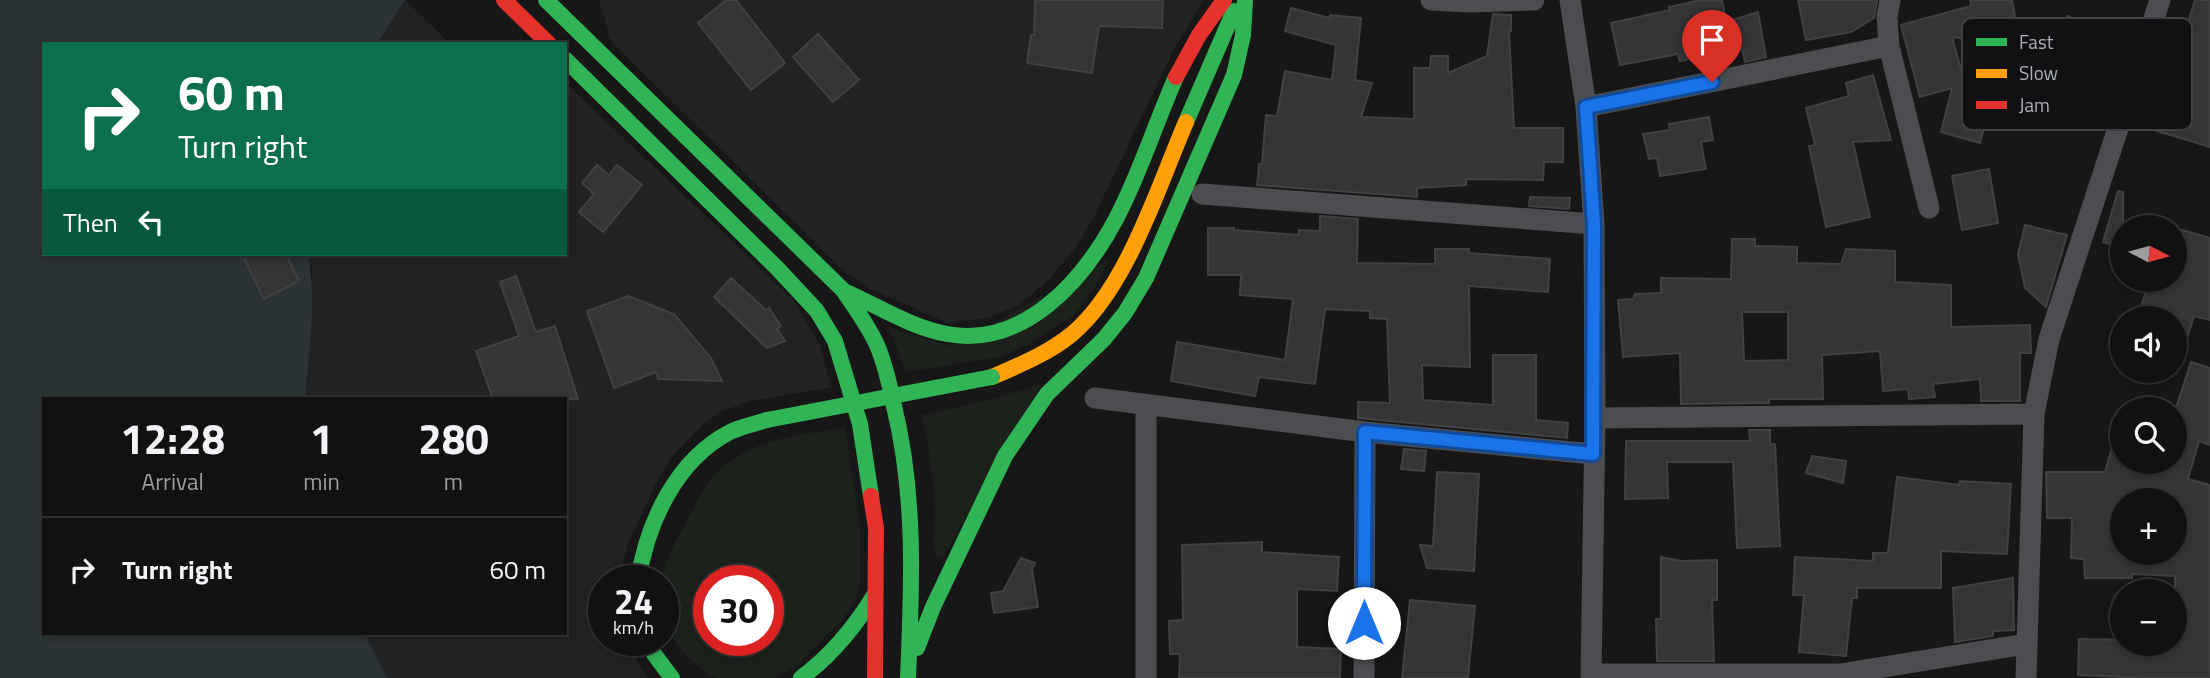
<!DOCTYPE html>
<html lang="en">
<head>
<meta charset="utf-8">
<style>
  body { margin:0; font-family:"Titillium Web",sans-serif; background:#1e1f1f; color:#f1f3f6; height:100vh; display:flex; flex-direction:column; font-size:26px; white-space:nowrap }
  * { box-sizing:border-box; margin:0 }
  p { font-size:23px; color:#9c9d9f }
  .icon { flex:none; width:38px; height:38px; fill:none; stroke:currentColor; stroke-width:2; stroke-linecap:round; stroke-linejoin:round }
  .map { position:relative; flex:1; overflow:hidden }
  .drawer { position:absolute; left:42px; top:397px; width:525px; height:238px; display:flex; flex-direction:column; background:#111; border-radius:0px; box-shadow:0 4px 10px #0003,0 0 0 2px #303131 }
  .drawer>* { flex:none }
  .banner { position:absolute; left:42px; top:42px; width:525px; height:214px; border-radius:0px; box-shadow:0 4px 10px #0003,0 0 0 2px #303131; background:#0b6e4f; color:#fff; overflow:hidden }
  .needle { width:46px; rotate:96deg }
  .controls { position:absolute; left:2110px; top:215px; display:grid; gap:14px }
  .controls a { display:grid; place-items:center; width:77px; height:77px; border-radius:50%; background:#111; box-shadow:0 4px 10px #0003,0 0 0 2px #303131; font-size:35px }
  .speed { position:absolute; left:588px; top:565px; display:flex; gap:14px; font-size:35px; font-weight:700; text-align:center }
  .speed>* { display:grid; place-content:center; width:91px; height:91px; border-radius:50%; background:#111; box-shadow:0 4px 10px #0003,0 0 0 2px #303131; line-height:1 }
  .speed small { font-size:18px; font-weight:400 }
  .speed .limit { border:10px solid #d22; background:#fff; color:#111 }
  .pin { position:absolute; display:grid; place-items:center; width:60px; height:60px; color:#fff; margin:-72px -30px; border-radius:50% 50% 50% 0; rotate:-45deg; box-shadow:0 0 7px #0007 }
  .pin .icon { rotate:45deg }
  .me { position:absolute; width:77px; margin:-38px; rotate:0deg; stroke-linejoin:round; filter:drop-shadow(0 0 5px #0008) }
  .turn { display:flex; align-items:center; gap:24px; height:147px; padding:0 21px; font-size:32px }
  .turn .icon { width:91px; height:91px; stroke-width:2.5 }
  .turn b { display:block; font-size:49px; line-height:60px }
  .then { display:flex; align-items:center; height:66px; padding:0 21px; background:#0003; gap:14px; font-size:26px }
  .eta { display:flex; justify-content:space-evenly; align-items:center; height:119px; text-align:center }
  .eta b { font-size:42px; font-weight:700; line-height:49px }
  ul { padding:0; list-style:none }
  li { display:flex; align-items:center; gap:21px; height:105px; padding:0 21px; border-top:2px solid #303131 }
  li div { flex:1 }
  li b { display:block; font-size:26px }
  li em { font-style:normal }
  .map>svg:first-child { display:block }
</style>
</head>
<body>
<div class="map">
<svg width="2210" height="678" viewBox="0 0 2210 678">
  <rect width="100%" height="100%" fill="#171717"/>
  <path fill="#212224" d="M405 0 451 44H377Z
    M599 0H1204L1174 49 1094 217 1076 248 1048 280 1020 305 988 318 948 323 866 287 843 270 611 42Z
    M565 82 793 299 820 345 831 387 750 401 721 412 702 425 674 454 657 481 629 542 621 570 620 581H604V640L628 641 636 659 648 678H387L365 634H565V399H305L311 320 312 271 308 254H565Z"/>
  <path fill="#1c211c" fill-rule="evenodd" d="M1110 259 1095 287 1074 315 1027 345 999 357 906 372 889 328 952 346Z
    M1042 384 943 557 938 558C930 547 935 528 935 515 935 481 928 448 922 415L988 400Z
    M845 427 860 526V584L856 600 841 621 798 665 774 678C756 678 737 678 719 678 710 677 702 670 696 664 665 636 663 622 663 581H661C666 556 677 539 689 517 694 507 699 497 705 488 738 439 792 437 845 427ZM709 581H768V640H709Z"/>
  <path fill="#2c3337" d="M0 0H405L377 44H44V254H308C317 301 309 351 305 399H44V634H365L387 678H0Z"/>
  <path fill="#353536" stroke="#404143" stroke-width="2" fill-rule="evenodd" d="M726 0H736L785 63 751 90 698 23Z
    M1035 0H1163L1162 28 1099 26 1092 73 1027 63 1031 35H1034Z
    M1701 0H1722L1726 22 1758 12 1766 57 1745 62 1742 49 1680 61 1678 54 1620 65 1611 23 1670 10 1669 7Z
    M1798 0H1877L1874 18 1851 32 1806 40Z
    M1970 0H2012L2018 32 1999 43 1952 37 1967 91 1992 98 1980 143 1941 132 1952 88 1920 97 1901 25 1971 6Z
    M2195 0H2210V147L2141 126 2152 90 2160 93 2174 38 2183 40Z
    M1291 8 1330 18V15L1361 18 1355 80 1372 83 1361 117 1414 119V68H1430L1431 56H1448V73L1487 56 1493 14 1511 15V31H1509L1514 128H1563V162H1544L1543 180 1466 179V185L1417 188V197L1257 185 1259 164H1262L1266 115 1277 116 1285 71 1332 80 1336 45 1285 31Z
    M2067 16 2112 32 2110 45 2121 52 2105 97 2089 90 2088 84 2069 82 2060 69 2040 63 2050 31 2059 37Z
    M818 34 859 80 833 102 793 57Z
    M1873 75 1891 140 1853 142 1870 217 1826 227 1809 146 1815 145 1806 108 1849 96 1846 83Z
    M1709 117 1713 140 1701 142 1706 169 1660 176 1657 158 1649 159 1643 134 1670 130 1669 124Z
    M597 165 609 175 617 165 642 185 603 232 579 212 594 194 582 183Z
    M1989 169 1998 223 1962 230 1952 176Z
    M2118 191 2123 192V248L2103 242Z
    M1530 197 1570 198 1569 209 1529 206Z
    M1320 216 1358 219 1357 263 1435 264V249H1469V253L1550 259 1548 292 1469 286 1470 367 1422 365 1423 400 1493 405V355H1536V420L1568 423 1567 438 1358 418V402L1390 403 1387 319 1370 318V311L1325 309 1315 384 1259 377 1255 396 1171 381 1177 342 1285 360 1293 299 1240 295 1241 275H1208V228H1234V230L1298 235 1299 230 1320 231Z
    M2025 225 2067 235 2046 307 2025 288 2018 254Z
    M2175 228 2210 238V320L2194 316 2179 364H2175V318H2159L2139 312 2149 283 2156 285 2158 280H2175Z
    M1732 239H1755V246L1797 247V263L1841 264 1846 249 1895 251V282L1951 285V327L2030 325 2031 353H2020V401H1981L1980 379 1933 384 1935 397 1909 399 1908 389 1883 391 1880 351 1822 355 1823 399H1769V403L1681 404 1680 353 1623 357 1618 300 1633 299 1635 294 1661 293V278L1731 279ZM1742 312H1788V360L1744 361Z
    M242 254H286L299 281 264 299Z
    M516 276 536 332 555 326 578 399H493L476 351 519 336 500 282Z
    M731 278 766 310 769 308 781 326 777 329 785 341 767 348 714 297Z
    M628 296 674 314 711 358 722 381 658 379 656 372 614 388 587 311Z
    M2191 362 2210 368V445L2199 441 2188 479 2210 485V678H2145L2078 675 2079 639 2123 640V644L2175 646V576L2132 574V578H2085L2084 559 2071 558 2072 518H2047L2046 472H2105L2118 427 2123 428V462H2175V411ZM2123 500H2175V553H2123Z
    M1749 430H1770V444H1775L1780 546 1737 548 1733 462H1667L1668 498 1625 499 1626 441H1750Z
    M1404 449 1426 451 1424 471 1401 469Z
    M1812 456 1846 461 1843 483 1806 473Z
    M1437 472 1479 474 1474 571 1427 568 1420 545 1433 546Z
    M1897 477 1959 485 1960 481 2011 484 2007 554 1941 551V588H1857V598H1852L1846 656 1799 652 1804 595H1793L1795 557 1873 561V553H1888Z
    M1262 542V552L1339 557 1337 591 1297 589V647L1341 649 1340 678H1179L1180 654H1170L1169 621 1183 620 1182 545Z
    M1661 557 1681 561 1717 560V600H1712L1714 661H1657L1656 619H1661Z
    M1021 558 1035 563 1032 569 1038 607 994 613 991 593 1003 591Z
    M2013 578 2014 630 1993 631V636L1955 642 1953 588Z
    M1410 600 1475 606 1468 678H1402Z"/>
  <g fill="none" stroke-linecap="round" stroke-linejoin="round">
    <path stroke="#4c4d50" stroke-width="21" d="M1431 0 1471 2 1534 0
      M1570 0 1586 107 1594 224 1595 418 1591 678
      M1890 0 1887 17 1889 46 1929 208
      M1586 107 1889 46
      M1202 194 1594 224
      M1095 398 1365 432 1593 454
      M1146 404V678
      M1595 418 2034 414
      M1591 674H1840L2026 644
      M1364 678 1365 432
      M2026 678 2034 414 2049 339 2160 0"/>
    <path stroke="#30b455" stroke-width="16" d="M546 0 843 290C855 308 868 325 877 345 885 364 890 386 894 406 916 496 912 586 908 678
      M565 59 777 268 817 311 835 341 860 424 871 496
      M1186 122 1234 11
      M844 291C878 306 910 327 947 334 1024 348 1083 281 1116 219 1140 174 1155 124 1176 77
      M638 581C647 523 676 460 730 432 742 426 755 424 767 420
      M648 640 654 654 672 678
      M917 648 933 607 1005 456 1047 394 1104 339 1125 313 1146 278 1234 75 1243 35 1245 0
      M801 678C832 655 855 627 875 594"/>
    <path stroke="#ff9f0a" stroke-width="16" d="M992 377C1020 365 1049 353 1072 334 1127 288 1158 187 1186 122"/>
    <path stroke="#e5322d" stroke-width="16" d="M504 0 549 44
      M1176 77 1199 35 1224 0
      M871 496 876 528 875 678"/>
    <path stroke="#30b455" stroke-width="16" d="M767 420 992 377"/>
  </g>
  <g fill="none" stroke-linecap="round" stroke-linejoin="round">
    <g stroke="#114b97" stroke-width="18">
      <path id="route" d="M1364 623 1365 432 1593 454 1594 224 1586 107 1712 82"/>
    </g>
    <use href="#route" stroke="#1a73e8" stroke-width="12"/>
  </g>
  <rect x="1962" y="18" width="230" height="112" rx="10" fill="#111113" stroke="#3f4044" stroke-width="2"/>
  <rect x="1976" y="38" width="31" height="8" fill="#30b455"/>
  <rect x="1976" y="69" width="31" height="9" fill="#ff9f0a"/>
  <rect x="1976" y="101" width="31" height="8" fill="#e5322d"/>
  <g font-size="19" fill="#aaafb6">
    <text x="2019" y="49">Fast</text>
    <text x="2019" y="80">Slow</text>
    <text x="2019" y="112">Jam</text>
  </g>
</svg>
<div class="controls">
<a><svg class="needle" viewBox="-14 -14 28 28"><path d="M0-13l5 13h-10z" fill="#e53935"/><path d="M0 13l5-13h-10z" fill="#9c9d9f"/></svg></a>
<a><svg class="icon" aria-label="sound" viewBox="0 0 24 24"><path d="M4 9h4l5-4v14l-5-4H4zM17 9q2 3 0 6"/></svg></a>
<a><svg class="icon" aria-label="search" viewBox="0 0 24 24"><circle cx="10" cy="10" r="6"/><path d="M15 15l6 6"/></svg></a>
<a>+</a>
<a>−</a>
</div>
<div class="speed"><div>24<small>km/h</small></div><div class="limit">30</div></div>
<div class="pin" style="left:1712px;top:82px;background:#d93025"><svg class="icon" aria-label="arrive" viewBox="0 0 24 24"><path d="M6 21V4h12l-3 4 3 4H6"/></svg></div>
<svg class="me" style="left:1364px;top:623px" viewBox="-20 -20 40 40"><circle r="19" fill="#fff"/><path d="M0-13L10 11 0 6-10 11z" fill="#1a73e8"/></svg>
<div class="banner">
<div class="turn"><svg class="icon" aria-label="right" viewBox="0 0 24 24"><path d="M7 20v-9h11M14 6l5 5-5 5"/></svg><div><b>60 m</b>Turn right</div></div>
<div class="then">Then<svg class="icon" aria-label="left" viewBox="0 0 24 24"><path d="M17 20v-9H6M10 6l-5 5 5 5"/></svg></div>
</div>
<section class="drawer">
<div class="eta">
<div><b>12:28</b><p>Arrival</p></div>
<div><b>1</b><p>min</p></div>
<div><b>280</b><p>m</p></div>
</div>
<ul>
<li><svg class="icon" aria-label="right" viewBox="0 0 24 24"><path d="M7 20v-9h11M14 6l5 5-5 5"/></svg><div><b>Turn right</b></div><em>60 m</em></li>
</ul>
</section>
</div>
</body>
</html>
